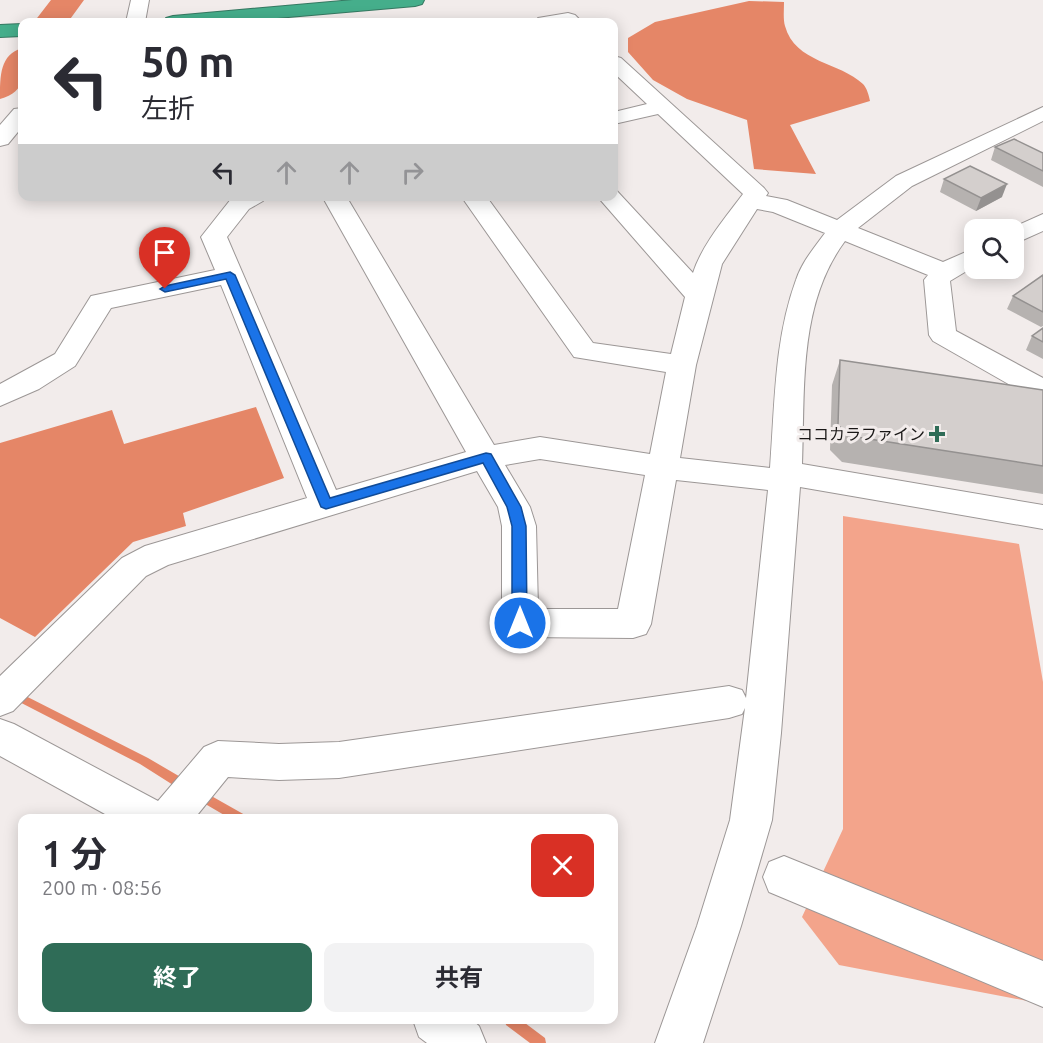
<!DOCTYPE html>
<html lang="ja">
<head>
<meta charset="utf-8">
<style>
  body { margin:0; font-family:Ubuntu,"Noto Sans JP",sans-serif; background:#f2f2f3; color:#2b2b33; height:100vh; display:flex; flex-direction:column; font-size:22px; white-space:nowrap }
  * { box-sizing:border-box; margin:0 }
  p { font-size:20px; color:#7c7c81 }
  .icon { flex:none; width:33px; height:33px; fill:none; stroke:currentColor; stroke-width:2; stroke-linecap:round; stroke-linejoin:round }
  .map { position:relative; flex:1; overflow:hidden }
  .details { position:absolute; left:18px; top:814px; width:600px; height:210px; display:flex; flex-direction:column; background:#fff; border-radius:12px; box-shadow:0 3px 15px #0003 }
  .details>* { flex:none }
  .top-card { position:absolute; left:18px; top:18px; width:600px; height:183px; border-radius:12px; box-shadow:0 3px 15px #0003; background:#fff; color:#2b2b33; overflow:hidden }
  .fabs { position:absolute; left:964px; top:219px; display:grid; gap:12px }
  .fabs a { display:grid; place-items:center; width:60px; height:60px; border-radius:12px; background:#fff; box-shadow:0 3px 15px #0003; font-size:30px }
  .pin { position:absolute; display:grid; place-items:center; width:51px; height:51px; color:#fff; margin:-62px -26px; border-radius:50% 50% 50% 0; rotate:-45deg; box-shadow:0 0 6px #0007 }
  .pin .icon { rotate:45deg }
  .me { position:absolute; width:66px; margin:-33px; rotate:0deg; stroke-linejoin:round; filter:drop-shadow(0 0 4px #0008) }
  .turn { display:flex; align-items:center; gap:21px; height:126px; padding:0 24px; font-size:27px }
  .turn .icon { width:78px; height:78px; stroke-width:2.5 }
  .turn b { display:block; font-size:42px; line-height:51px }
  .lanes { display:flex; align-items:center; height:57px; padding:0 24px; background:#0003; justify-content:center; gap:30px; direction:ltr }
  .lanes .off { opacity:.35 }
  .round { display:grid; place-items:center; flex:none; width:63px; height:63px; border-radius:12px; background:#f2f2f3 }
  .summary { display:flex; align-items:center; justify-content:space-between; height:102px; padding:0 24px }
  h1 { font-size:36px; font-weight:700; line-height:45px }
  .cta { display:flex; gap:12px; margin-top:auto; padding:12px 24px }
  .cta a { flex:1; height:69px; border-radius:12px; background:#2f6c57; color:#fff; font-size:24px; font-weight:700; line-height:69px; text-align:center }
  .cta a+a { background:#f2f2f3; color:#2b2b33 }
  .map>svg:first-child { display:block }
</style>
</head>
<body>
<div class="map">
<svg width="1043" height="1043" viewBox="0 0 1043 1043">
  <rect width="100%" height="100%" fill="#f2eceb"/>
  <path fill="#f3a48b" d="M843 516 1019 544 1043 682V1004L839 965 802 917 843 829Z"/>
  <path fill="#e58667" d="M749 1 784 2C784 10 783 19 785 26 795 63 840 62 863 84 867 88 869 96 870 101L790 125 816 174 754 169 747 120 687 99 653 80 628 52V38L655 22Z
    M256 407 284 478 183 513 186 526 133 542 35 637 0 618V443L112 410 124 444Z"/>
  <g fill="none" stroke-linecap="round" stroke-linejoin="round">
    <path fill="#e58667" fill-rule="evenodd" d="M0 683 148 758 189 782 191 786 189 790 185 791 181 790 140 764 0 692Z
      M199 789 245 815 247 819H231L195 798 193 794 195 790Z
      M505 1020H521L545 1038 546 1043H530L506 1025Z"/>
    <path fill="#e58667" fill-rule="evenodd" d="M51 0H84L68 22H34Z
      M22 48C25 72 27 92 0 99 0 75 0 55 22 48Z"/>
    <g stroke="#9c9796" stroke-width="2">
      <path id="minor" d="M131 0H149L145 22H126Z
        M568 13 575 15 582 22H535L538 18Z
        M614 56 621 58 764 188 768 193 766 196 787 200 837 220 896 176 1043 107V121L912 186 858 228 943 262 975 248V266L950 281 956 331 1043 378V401L1033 398 933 341 929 335 924 280 928 275 845 241C798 304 805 389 802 464L1043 505V529L800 487 781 733 772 820 741 926 703 1043H655L697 926 730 820 745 708 742 714 729 718 339 778 279 780 228 777 194 819H114L0 756V719L14 724 158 801 204 747 218 741 279 744 339 742 729 686 742 690 746 698 768 490 676 480 651 624 646 634 633 638 520 637 507 633 502 623V526L498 507 477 471 168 565 146 576 13 711 0 716V676L122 558 145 546 307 498 221 285 111 308 75 366 39 389 0 406V384L55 354 91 296 215 270 201 237 231 199 236 196H267L263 201 249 209 227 237 336 490 466 452 322 196H346L494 445 540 437 650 454 666 372 574 357 461 196H486L593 343 671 354 685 297 597 196H614V190L617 191 693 273C702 245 725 218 743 194L658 114 614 124V112L647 104 614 73ZM757 209 773 212 825 233C814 248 802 262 796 280 774 340 775 405 770 468L680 458 696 365 722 264ZM540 459 645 475 618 609H538L536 526 530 507 505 465Z
        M22 108V127L8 144 0 146V125L14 109Z
        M1043 214V231L1014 244V230H1007Z
        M784 856 1043 961V1007L769 892 763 877 769 862Z
        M413 1020H472L479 1026 486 1043H427L419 1037Z"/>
    </g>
    <g stroke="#367962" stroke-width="2">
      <path id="highway" d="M353 0H424L422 4 415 6 230 22H163L166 18 173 16Z
        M22 24V36L0 37V25Z"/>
    </g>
    <use href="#minor" fill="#fff" fill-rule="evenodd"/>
    <use href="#highway" fill="#45ae8b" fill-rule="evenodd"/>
  </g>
  <path fill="#b6b2b0" d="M995 147 1043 153V187L991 160Z
    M944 179 1002 197 976 211 940 192Z
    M1043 275V326L1041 327 1007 309 1013 296Z
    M1043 328V359L1026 350 1032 336Z
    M840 360 1043 390V494L842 462 830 450 832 385Z"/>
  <path fill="#949190" d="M1007 184 1002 197 976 211 981 198Z"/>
  <path fill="#d4cfcd" stroke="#949190" stroke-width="1.5" d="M1014 139 1043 153V171L995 147Z
    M970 166 1007 184 981 198 944 179Z
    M1043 275V312L1013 296Z
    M1043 328V342L1032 336Z
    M840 360 1043 390V466L850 436 838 425Z"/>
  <path fill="#1a73e8" stroke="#114b97" stroke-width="1.5" d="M230 272 235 275 330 498 486 453 491 454 521 507 526 526 527 623 525 627H515L512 623V526L507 507 483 463 326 509 321 507 226 279 165 292 160 289 165 286Z"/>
  <path fill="#2f6c57" stroke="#f2eceb" stroke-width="2" d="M934 425h6v6h6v6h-6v6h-6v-6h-6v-6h6z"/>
  <g text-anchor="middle" stroke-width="6" stroke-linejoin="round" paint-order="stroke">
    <g font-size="16" fill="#191716" stroke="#f2eceb" text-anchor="end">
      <text x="925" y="440">ココカラファイン</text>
    </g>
  </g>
</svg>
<div class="fabs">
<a><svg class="icon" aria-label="search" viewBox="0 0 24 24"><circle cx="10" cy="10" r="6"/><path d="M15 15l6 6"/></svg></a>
</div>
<div class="pin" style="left:165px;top:289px;background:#d93025"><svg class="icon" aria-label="arrive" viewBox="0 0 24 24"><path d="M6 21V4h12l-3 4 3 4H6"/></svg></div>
<svg class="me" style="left:520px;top:623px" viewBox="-20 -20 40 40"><circle r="17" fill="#1a73e8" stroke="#fff" stroke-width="3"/><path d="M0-11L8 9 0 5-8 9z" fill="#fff"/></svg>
<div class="top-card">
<div class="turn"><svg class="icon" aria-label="left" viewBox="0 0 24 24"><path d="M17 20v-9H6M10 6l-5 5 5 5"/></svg><div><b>50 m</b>左折</div></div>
<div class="lanes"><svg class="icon" aria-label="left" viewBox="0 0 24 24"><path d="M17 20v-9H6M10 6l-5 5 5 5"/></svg><svg class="icon off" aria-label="ahead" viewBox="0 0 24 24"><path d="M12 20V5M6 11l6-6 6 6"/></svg><svg class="icon off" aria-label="ahead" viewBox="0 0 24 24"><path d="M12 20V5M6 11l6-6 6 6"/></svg><svg class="icon off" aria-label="right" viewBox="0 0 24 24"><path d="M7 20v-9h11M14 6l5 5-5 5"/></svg></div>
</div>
<section class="details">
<div class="summary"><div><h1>1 分</h1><p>200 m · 08:56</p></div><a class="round" style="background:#d93025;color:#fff"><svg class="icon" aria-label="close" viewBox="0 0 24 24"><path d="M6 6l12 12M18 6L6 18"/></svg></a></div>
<div class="cta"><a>終了</a><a>共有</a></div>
</section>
</div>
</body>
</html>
